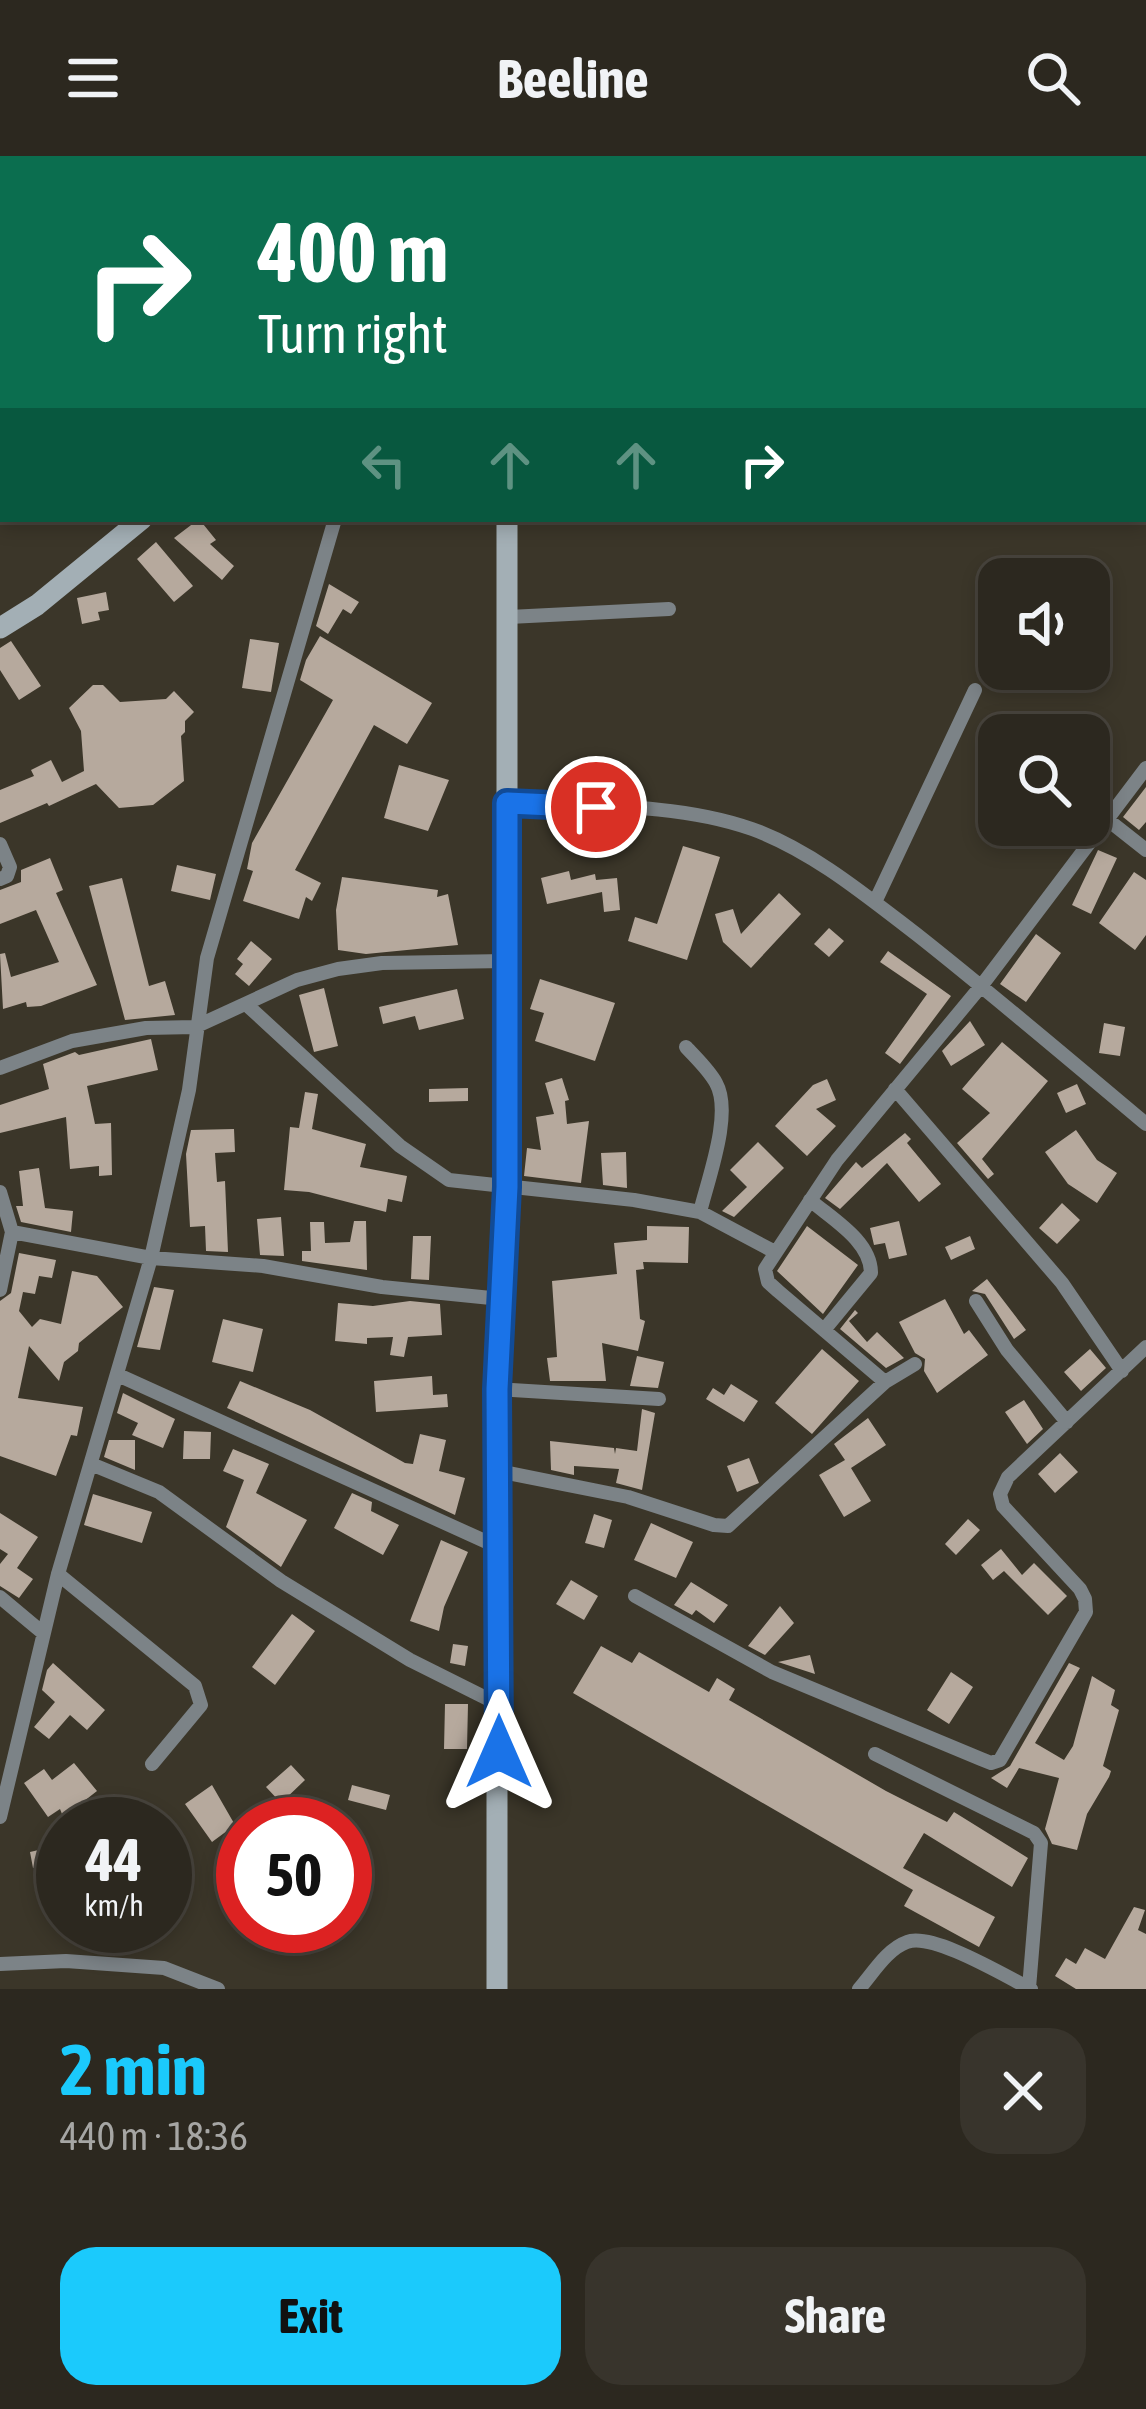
<!DOCTYPE html>
<html lang="en">
<head>
<meta charset="utf-8">
<style>
  body { margin:0; font-family:"Asap Condensed",sans-serif; background:#38342c; color:#f1f3f6; height:100vh; display:flex; flex-direction:column; font-size:45px; white-space:nowrap }
  * { box-sizing:border-box; margin:0 }
  p { font-size:39px; color:#a6a6a4 }
  .icon { flex:none; width:66px; height:66px; fill:none; stroke:currentColor; stroke-width:2; stroke-linecap:round; stroke-linejoin:round }
  .map { position:relative; height:1833px; overflow:hidden }
  .sheet { display:flex; flex-direction:column; background:#2c281f; flex:1 }
  .sheet>* { flex:none }
  .top-card { position:absolute; left:0px; top:0px; width:1146px; height:366px; box-shadow:0 6px 18px #0003,0 0 0 3px #48443d; background:#0b6e4f; color:#fff; overflow:hidden }
  .tools { position:absolute; left:978px; top:402px; display:grid; gap:24px }
  .tools a { display:grid; place-items:center; width:132px; height:132px; border-radius:24px; background:#2c281f; box-shadow:0 6px 18px #0003,0 0 0 3px #48443d; font-size:60px }
  .speed { position:absolute; left:36px; top:1641px; display:flex; gap:24px; font-size:60px; font-weight:700; text-align:center }
  .speed>* { display:grid; place-content:center; width:156px; height:156px; border-radius:50%; background:#2c281f; box-shadow:0 6px 18px #0003,0 0 0 3px #48443d; line-height:1 }
  .speed small { font-size:30px; font-weight:400 }
  .speed .limit { border:18px solid #d22; background:#fff; color:#111 }
  .pin { position:absolute; display:grid; place-items:center; width:102px; height:102px; color:#fff; margin:-51px; border:6px solid #fff; border-radius:50%; box-shadow:0 3px 12px #0007 }
  .me { position:absolute; width:132px; margin:-66px; rotate:0deg; stroke-linejoin:round; filter:drop-shadow(0 0 9px #0008) }
  .turn { display:flex; align-items:center; gap:42px; height:252px; padding:0 60px; font-size:54px }
  .turn .icon { width:156px; height:156px; stroke-width:2.5 }
  .turn b { display:block; font-size:84px; line-height:102px }
  .lanes { display:flex; align-items:center; height:114px; padding:0 60px; background:#0003; justify-content:center; gap:60px; direction:ltr }
  .lanes .off { opacity:.35 }
  .round { display:grid; place-items:center; flex:none; width:126px; height:126px; border-radius:36px; background:#38342c }
  .headline { display:flex; align-items:center; justify-content:space-between; height:204px; padding:0 60px }
  h1 { font-size:72px; font-weight:700; line-height:90px; color:#1bcafc }
  .button { display:flex; gap:24px; margin-top:auto; padding:24px 60px }
  .button a { flex:1; height:138px; border-radius:36px; background:#1bcafc; color:#111; font-size:48px; font-weight:700; line-height:138px; text-align:center }
  .button a+a { background:#38342c; color:#f1f3f6 }
  header { display:flex; justify-content:space-between; align-items:center; height:156px; padding:0 60px; background:#2c281f; font-size:54px; font-weight:700 }
  .map>svg:first-child { display:block }
</style>
</head>
<body>
<header><svg class="icon" aria-label="menu" viewBox="0 0 24 24"><path d="M4 6h16M4 12h16M4 18h16"/></svg>Beeline<svg class="icon" aria-label="search" viewBox="0 0 24 24"><circle cx="10" cy="10" r="6"/><path d="M15 15l6 6"/></svg></header>
<div class="map">
<svg width="1146" height="1833" viewBox="0 0 1146 1833">
  <rect width="100%" height="100%" fill="#3b3629"/>
  <path fill="#b6a99d" d="M199 363 216 384 210 388 234 410 222 424 174 382Z
    M156 386 193 430 174 446 137 403Z
    M329 428 359 446 351 458 343 453 328 478 316 470Z
    M106 436 109 454 98 456 100 464 82 468 77 442Z
    M320 480 432 547 407 588 374 569 295 714 321 727 312 745 306 741 299 763 243 745 253 715 247 713 252 687 333 544 300 524 306 504Z
    M250 483 279 487 271 536 242 532Z
    M11 485 41 530 19 544 0 514V492Z
    M93 529H103L120 546 166 543 174 535 194 556 185 565V576L181 580 184 625 153 649 119 652 96 628 49 650 47 647 0 667V634L34 620 31 614 51 604 62 626 84 615 81 575 69 552Z
    M399 609 449 624 428 675 384 662Z
    M1146 631V666L1139 674 1123 661Z
    M683 690 720 701 687 804 628 785 635 761 657 768Z
    M1098 694 1117 702 1091 758 1072 749Z
    M50 702 63 734 56 737 97 829 41 850 27 851 26 846 3 853 0 798 5 797 11 821 59 806 36 754 0 768V734L21 726V714Z
    M177 709 216 718 210 744 171 735Z
    M569 715 571 724 595 718 596 724 617 722 620 754 604 756 602 736 547 748 541 722Z
    M1134 716 1146 724V779L1135 794 1099 767Z
    M342 721 438 734 437 741 448 738 458 789 366 798 338 794 336 754Z
    M122 722 149 830 165 825 175 859 125 864 89 730Z
    M779 737 801 758 751 812 723 786 715 758 733 753 741 778Z
    M829 772 844 785 829 801 814 788Z
    M1036 778 1061 797 1026 846 1000 828Z
    M251 785 272 803 249 830 235 818 243 808 237 803Z
    M888 795 951 840 900 908 885 897 927 838 880 806Z
    M540 823 615 847 595 905 535 885 544 857 530 853Z
    M324 832 338 890 314 896 299 839Z
    M457 833 464 863 419 874 415 860 383 868 379 851Z
    M970 865 985 889 951 910 942 895Z
    M1104 867 1125 871 1120 900 1099 897Z
    M151 883 158 914 87 930 95 968 111 967 112 1019 99 1020V1010L70 1013 66 961 0 977V949L49 933 43 908 75 896 79 899Z
    M1002 886 1048 925 982 1003 994 1018 988 1023 957 987 990 957 962 933Z
    M562 922 569 944 565 945 567 968 589 965 581 1027 524 1020 527 992 541 994 536 961 554 958 545 927Z
    M827 923 836 944 816 953 836 970 807 1000 775 970 813 929Z
    M1077 928 1086 948 1066 957 1057 937Z
    M468 932V945L429 946V933Z
    M305 936 318 938 312 973 366 988 360 1011 407 1020 402 1046 388 1043 386 1056 309 1036 284 1034 290 971 299 972Z
    M234 973 235 996 215 997 217 1026 225 1025 228 1096 206 1095 205 1070 190 1071 186 998 191 974Z
    M1076 974 1097 1004 1117 1017 1097 1047 1068 1028 1045 996Z
    M905 977 911 983 907 987 941 1028 919 1046 887 1007 840 1053 825 1042 856 1006 862 1012Z
    M758 986 784 1012 734 1061 722 1055 747 1031 730 1014Z
    M626 996 627 1032 603 1029 601 997Z
    M39 1012 45 1052 73 1055 71 1076 21 1066 16 1050H23L19 1015Z
    M1062 1047 1080 1064 1057 1088 1039 1072Z
    M281 1061 284 1100 260 1099 257 1063Z
    M354 1065H366L367 1114 302 1105V1095H311L310 1066H324L325 1087 350 1086Z
    M899 1065 907 1099 889 1103 885 1087 874 1089 870 1072Z
    M647 1070 689 1071 688 1107 643 1106 644 1113 636 1114 640 1163 645 1165 638 1195 602 1187 606 1225H550L547 1202 557 1201 552 1125 617 1118 614 1087 647 1084Z
    M807 1070 858 1109 823 1158 777 1115Z
    M413 1080H431L429 1124 411 1123Z
    M970 1080 975 1093 951 1104 945 1091Z
    M19 1097 56 1104 52 1122 39 1120 35 1138 23 1136 19 1155 32 1171 40 1163 61 1168 72 1115 97 1120 123 1151 79 1187 78 1195 64 1206 59 1225 29 1190 18 1242 83 1251 77 1280 71 1279 56 1320 0 1300V1145L11 1137Z
    M987 1123 1026 1174 1014 1183 985 1138 972 1135Z
    M154 1131 174 1134 160 1194 137 1191Z
    M945 1143 964 1178 969 1174 988 1199 937 1237 924 1215 925 1203 915 1197 899 1166Z
    M410 1145 440 1148 442 1179 408 1181 404 1201 390 1199 393 1181 367 1182V1188L335 1185 338 1147 373 1150Z
    M855 1154 858 1157 849 1165 867 1186 877 1176 904 1202 886 1212 840 1173Z
    M223 1163 263 1173 253 1216 212 1206Z
    M822 1193 859 1225 812 1278 775 1247Z
    M1090 1193 1106 1212 1081 1235 1064 1216Z
    M637 1200 664 1206 658 1232 630 1230Z
    M432 1220 433 1239 447 1238 448 1251 376 1256 374 1225Z
    M240 1225 310 1254 405 1307 413 1308 420 1278 446 1284 439 1315 465 1322 455 1359 227 1252Z
    M731 1228 758 1245 744 1266 706 1243 713 1232 724 1239Z
    M123 1237 175 1263 163 1292 132 1279 138 1267 117 1257Z
    M1024 1244 1043 1273 1027 1288 1005 1256Z
    M642 1253 655 1257 642 1334 616 1327 619 1313 574 1310V1319L551 1314 550 1285 614 1292 615 1298 616 1292 637 1295Z
    M868 1262 886 1289 851 1312 871 1345 844 1361 819 1319 845 1304 834 1288Z
    M184 1275 211 1276 210 1303H183Z
    M109 1284H135V1314L104 1301Z
    M233 1293 269 1308 256 1337 307 1364 281 1411 226 1371 244 1324 223 1315Z
    M1060 1297 1078 1316 1055 1337 1038 1318Z
    M749 1302 759 1327 737 1336 727 1310Z
    M352 1337 372 1346 371 1355 399 1369 383 1399 334 1372Z
    M93 1338 152 1356 142 1387 84 1369Z
    M0 1357 38 1381 17 1412 33 1423 19 1442 0 1430V1408L8 1398 0 1393Z
    M594 1358 612 1364 604 1392 585 1387Z
    M968 1363 980 1374 956 1399 945 1388Z
    M651 1367 693 1386 676 1422 634 1404Z
    M441 1384 468 1396 444 1451 439 1475 410 1465Z
    M1001 1393 1022 1419 1034 1407 1067 1440 1048 1459 1004 1415 993 1424 981 1409Z
    M571 1424 598 1440 584 1464 556 1448Z
    M691 1426 728 1449 714 1467 696 1454 692 1459 674 1449Z
    M780 1450 794 1467 765 1499 748 1490Z
    M292 1458 315 1475 275 1529 252 1511Z
    M453 1488 468 1490 465 1510 450 1507Z
    M601 1490 632 1507 639 1496 709 1536 717 1522 735 1533 729 1544 886 1635 947 1666 954 1656 1028 1702 1012 1731 924 1677 903 1712 995 1761 979 1791 904 1750 913 1734 573 1537Z
    M810 1499 815 1518 778 1506Z
    M53 1507 105 1554 87 1574 70 1559 49 1583 34 1571 55 1546 42 1534 47 1514Z
    M1069 1507 1080 1512 1035 1587 1064 1604 1073 1590 1092 1520 1115 1534 1111 1549 1119 1554 1103 1610 1111 1615 1109 1621 1087 1658 1077 1694 1052 1688 1045 1673 1059 1622 1019 1612 1007 1632 991 1622 1010 1610Z
    M951 1516 973 1531 949 1568 927 1554Z
    M445 1548H468L467 1593H444Z
    M74 1607 97 1635 79 1649 87 1668H66L60 1653 48 1661 24 1627 44 1613 52 1624Z
    M291 1609 305 1624 281 1647 266 1631Z
    M212 1629 235 1669 212 1686 185 1648Z
    M352 1629 390 1639 386 1654 348 1644Z
    M47 1692 51 1708 33 1712 30 1696Z
    M1134 1751 1145 1754 1138 1774 1146 1778V1833H1076L1055 1820 1066 1802 1076 1808 1085 1792 1105 1803Z"/>
  <g fill="none" stroke-linecap="round" stroke-linejoin="round">
    <path stroke="#7c8387" stroke-width="14" d="M30 0 34 3
      M434 0 444 3
      M421 3V0
      M1143 9 1146 18
      M0 79 3 75
      M509 461 669 453
      M507 647C588 651 675 646 752 673 813 695 869 742 920 781 997 842 1071 905 1146 968
      M1089 649 1146 694
      M0 688 10 711 7 720 0 723
      M875 746 975 534
      M247 849 400 990 449 1024 634 1044 700 1056 775 1096
      M686 891C696 902 709 914 716 927 733 957 708 1023 700 1056
      M0 912 72 885 146 872 195 871 297 824 338 813 382 807 506 805
      M895 933 1062 1127 1122 1215
      M0 1036 12 1076 0 1134
      M810 1044C832 1063 871 1085 871 1117L824 1174
      M12 1076 151 1102 263 1110 382 1131 501 1143
      M976 1145 1007 1194 1067 1266
      M118 1219 498 1391
      M885 1226 778 1135 768 1126 765 1113 837 1004 982 829 1146 612
      M497 1233 659 1243
      M91 1308 159 1336 281 1425 410 1504 498 1548
      M498 1315 628 1341 714 1369 728 1370 885 1226 915 1208
      M58 1418 195 1530 201 1549 152 1608
      M635 1440 772 1516 981 1603 991 1607 1000 1604 1086 1456 1085 1443 1080 1433 1003 1350 1000 1338 1008 1321 1146 1191
      M0 1441 43 1477
      M875 1598 1034 1677 1041 1687 1029 1832
      M0 1661 58 1418 151 1102 189 934 207 802 335 363
      M0 1808 66 1805 164 1812 218 1833
      M859 1833C873 1817 887 1793 907 1786 932 1776 1005 1820 1031 1833"/>
    <path stroke="#a3afb5" stroke-width="21" d="M502 3 503 0
      M0 472 37 449 142 363
      M497 1833V1233L507 1031V363"/>
  </g>
  <g fill="none" stroke-linecap="round" stroke-linejoin="round">
    <g stroke="#114b97" stroke-width="30">
      <path id="route" d="M499 1596 497 1233 507 1031V647L596 651"/>
    </g>
    <use href="#route" stroke="#1a73e8" stroke-width="21"/>
  </g>
</svg>
<div class="tools">
<a><svg class="icon" aria-label="sound" viewBox="0 0 24 24"><path d="M4 9h4l5-4v14l-5-4H4zM17 9q2 3 0 6"/></svg></a>
<a><svg class="icon" aria-label="search" viewBox="0 0 24 24"><circle cx="10" cy="10" r="6"/><path d="M15 15l6 6"/></svg></a>
</div>
<div class="speed"><div>44<small>km/h</small></div><div class="limit">50</div></div>
<div class="pin" style="left:596px;top:651px;background:#d93025"><svg class="icon" aria-label="arrive" viewBox="0 0 24 24"><path d="M6 21V4h12l-3 4 3 4H6"/></svg></div>
<svg class="me" style="left:499px;top:1596px" viewBox="-20 -20 40 40"><path d="M0-17L14 15 0 8-14 15z" fill="#1a73e8" stroke="#fff" stroke-width="4"/></svg>
<div class="top-card">
<div class="turn"><svg class="icon" aria-label="right" viewBox="0 0 24 24"><path d="M7 20v-9h11M14 6l5 5-5 5"/></svg><div><b>400 m</b>Turn right</div></div>
<div class="lanes"><svg class="icon off" aria-label="left" viewBox="0 0 24 24"><path d="M17 20v-9H6M10 6l-5 5 5 5"/></svg><svg class="icon off" aria-label="ahead" viewBox="0 0 24 24"><path d="M12 20V5M6 11l6-6 6 6"/></svg><svg class="icon off" aria-label="ahead" viewBox="0 0 24 24"><path d="M12 20V5M6 11l6-6 6 6"/></svg><svg class="icon" aria-label="right" viewBox="0 0 24 24"><path d="M7 20v-9h11M14 6l5 5-5 5"/></svg></div>
</div>
</div>
<section class="sheet">
<div class="headline"><div><h1>2 min</h1><p>440 m · 18:36</p></div><a class="round"><svg class="icon" aria-label="close" viewBox="0 0 24 24"><path d="M6 6l12 12M18 6L6 18"/></svg></a></div>
<div class="button"><a>Exit</a><a>Share</a></div>
</section>
</body>
</html>
